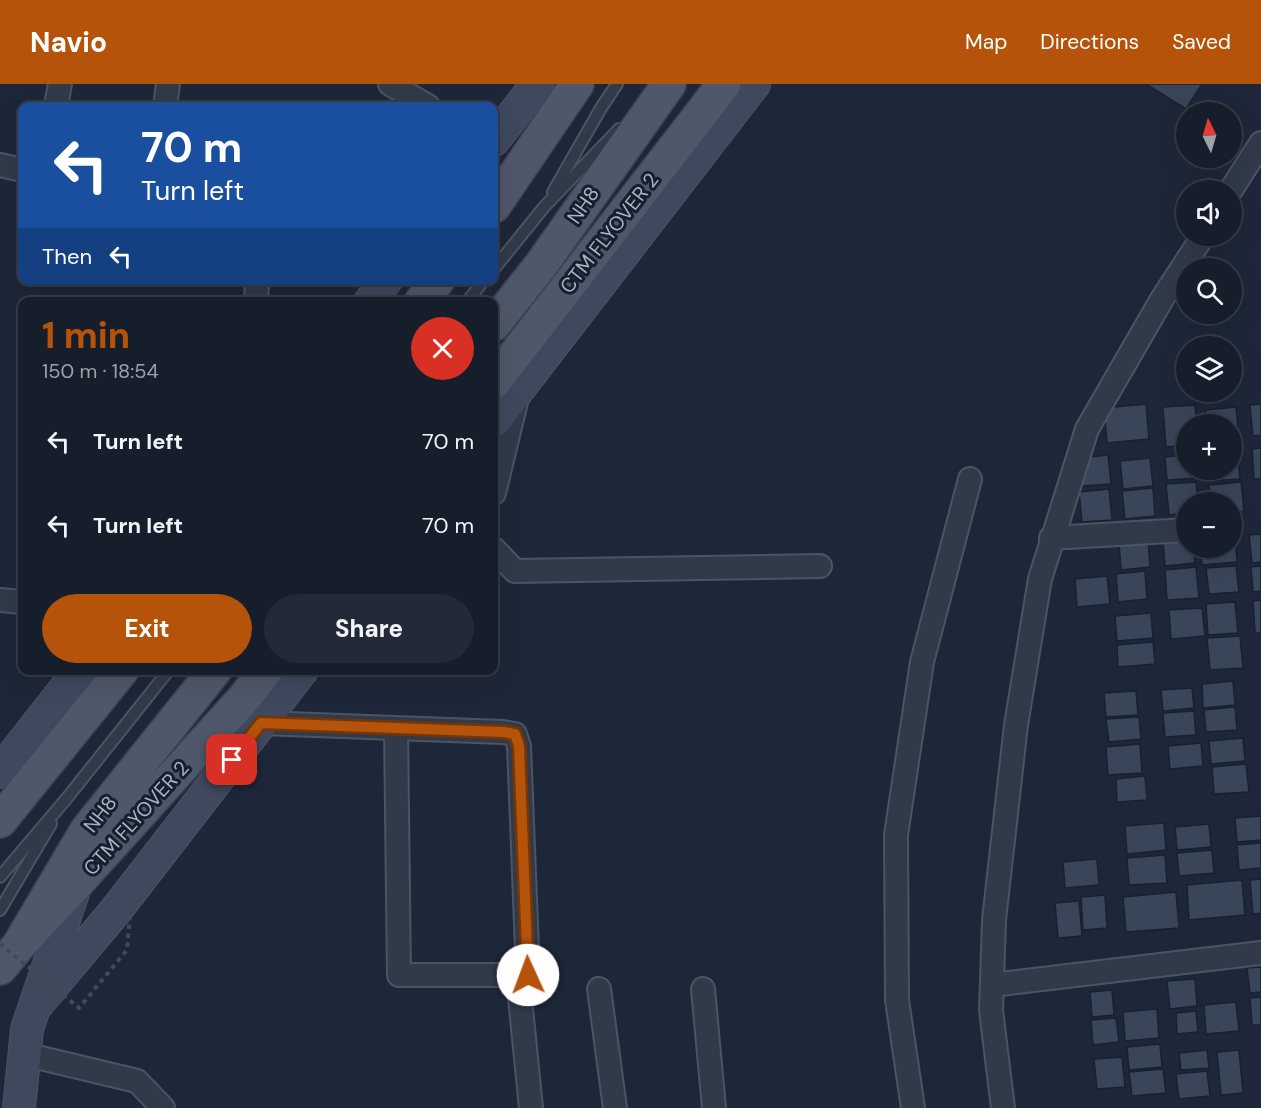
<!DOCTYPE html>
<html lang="en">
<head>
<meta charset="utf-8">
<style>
  body { margin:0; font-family:"DM Sans",sans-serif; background:#232a37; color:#f1f3f6; height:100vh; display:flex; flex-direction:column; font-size:22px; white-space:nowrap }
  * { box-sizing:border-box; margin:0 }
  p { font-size:20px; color:#9ea2a9 }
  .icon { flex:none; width:33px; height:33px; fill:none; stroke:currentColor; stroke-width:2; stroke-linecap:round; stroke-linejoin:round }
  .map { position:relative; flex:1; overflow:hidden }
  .sheet { position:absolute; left:18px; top:213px; width:480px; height:378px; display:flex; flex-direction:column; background:#161d2b; border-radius:12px; box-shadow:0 6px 24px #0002,0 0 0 2px #353b47 }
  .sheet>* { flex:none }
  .banner { position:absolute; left:18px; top:18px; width:480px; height:183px; border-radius:12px; box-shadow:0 6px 24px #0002,0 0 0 2px #353b47; background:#1a4fa0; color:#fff; overflow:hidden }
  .needle { width:39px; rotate:355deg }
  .fabs { position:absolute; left:1176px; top:18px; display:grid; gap:12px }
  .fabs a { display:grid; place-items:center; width:66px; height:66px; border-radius:50%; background:#161d2b; box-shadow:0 6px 24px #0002,0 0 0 2px #353b47; font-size:30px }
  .pin { position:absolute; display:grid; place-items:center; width:51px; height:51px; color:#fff; margin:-26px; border-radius:12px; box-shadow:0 3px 9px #0006 }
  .me { position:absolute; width:66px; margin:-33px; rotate:358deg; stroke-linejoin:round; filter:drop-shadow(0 0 4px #0008) }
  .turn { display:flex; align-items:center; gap:21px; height:126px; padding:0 24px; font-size:27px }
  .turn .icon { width:78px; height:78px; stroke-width:2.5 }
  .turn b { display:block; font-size:42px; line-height:51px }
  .then { display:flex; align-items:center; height:57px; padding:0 24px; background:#0003; gap:12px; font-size:22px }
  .round { display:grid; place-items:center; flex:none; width:63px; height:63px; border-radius:32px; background:#232a37 }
  .overview { display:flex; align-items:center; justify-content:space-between; height:102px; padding:0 24px }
  h1 { font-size:36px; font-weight:800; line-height:45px; color:#b45309 }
  .button { display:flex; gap:12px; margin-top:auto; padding:12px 24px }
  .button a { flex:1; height:69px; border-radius:36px; background:#b45309; color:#fff; font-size:24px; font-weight:800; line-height:69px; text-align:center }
  .button a+a { background:#232a37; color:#f1f3f6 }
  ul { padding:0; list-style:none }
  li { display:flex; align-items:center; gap:18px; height:84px; padding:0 24px }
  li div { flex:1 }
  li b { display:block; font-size:22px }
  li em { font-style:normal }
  header { display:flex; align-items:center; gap:36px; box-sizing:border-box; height:84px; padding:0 30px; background:#b45309; color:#fff }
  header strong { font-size:28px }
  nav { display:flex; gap:33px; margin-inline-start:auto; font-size:21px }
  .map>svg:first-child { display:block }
</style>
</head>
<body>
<header>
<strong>Navio</strong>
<nav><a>Map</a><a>Directions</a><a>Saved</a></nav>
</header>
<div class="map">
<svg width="1261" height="1024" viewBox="0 0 1261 1024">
  <rect width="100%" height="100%" fill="#1e2739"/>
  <path fill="#394559" stroke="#192130" stroke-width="1.5" d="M1146 0H1202L1186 25Z
    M1146 320 1149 355 1107 359 1104 324Z
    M1261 320V351L1253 352 1250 321Z
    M1195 321 1197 340H1186V361L1166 363 1163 323Z
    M1236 323 1239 356H1232V340H1207L1206 326Z
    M1261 364V395H1254L1252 365Z
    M1232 365H1237L1240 395 1210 397 1209 386H1232Z
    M1108 371 1111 400 1082 402 1080 374Z
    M1186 371V386H1196L1197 394 1167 396 1165 373Z
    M1150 374 1153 402 1123 405 1120 377Z
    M1196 398 1198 418H1186V429L1169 431 1166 400Z
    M1241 398 1244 427 1232 429V418H1211L1209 401Z
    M1153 404 1155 432 1125 435 1122 407Z
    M1109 405 1112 436 1082 438 1079 408Z
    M1232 449H1235L1237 478 1202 481 1200 464H1232Z
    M1261 450V478L1252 479 1249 451Z
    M1186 455V464H1193L1195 479 1165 482 1163 457Z
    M1148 457 1150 483 1121 486 1119 459Z
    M1236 482 1239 508 1209 510 1206 484Z
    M1261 482V507L1253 508 1251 483Z
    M1196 483 1199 514 1167 516 1165 486Z
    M1145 487 1147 515 1118 518 1116 490Z
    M1107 492 1110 520 1077 523 1075 495Z
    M1261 516V549H1255L1253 517Z
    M1235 518 1238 549 1208 551 1206 520Z
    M1202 524 1205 552 1171 555 1169 526Z
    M1151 529 1153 554 1117 557 1115 532Z
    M1240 552 1243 584 1210 586 1207 554Z
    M1153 558 1155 580 1118 583 1117 561Z
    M1233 597 1235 621 1203 624 1202 600Z
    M1192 604 1194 624 1163 627 1161 606Z
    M1136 607 1138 631 1106 633 1104 609Z
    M1235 623 1237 646 1206 648 1204 626Z
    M1194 627 1196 651 1165 653 1163 629Z
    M1139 633 1141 655 1109 658 1106 635Z
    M1243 654 1245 677 1211 680 1209 657Z
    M1201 659 1203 682 1170 685 1168 662Z
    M1140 660 1142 689 1108 691 1106 663Z
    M1246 680 1249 708 1214 710 1212 683Z
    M1145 692 1147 716 1117 718 1116 695Z
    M1261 732V756L1237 758 1235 734Z
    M1164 739 1166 766 1127 770 1125 742Z
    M1209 740 1211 763 1177 766 1175 743Z
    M1261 759V784L1239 786 1237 761Z
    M1212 766 1214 789 1179 792 1177 769Z
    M1165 771 1167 799 1129 801 1127 774Z
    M1097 775 1099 801 1065 804 1063 778Z
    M1261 795V829L1253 830 1250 796Z
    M1242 796 1245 831 1189 836 1187 801Z
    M1176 808 1179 844 1126 848 1123 813Z
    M1105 811 1107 844 1083 846 1081 813Z
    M1079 817 1082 852 1058 854 1055 819Z
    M1261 883V908L1250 909 1247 884Z
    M1195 895 1197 922 1170 925 1167 897Z
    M1112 906 1114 931 1092 933 1090 908Z
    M1261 913V941H1252L1250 914Z
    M1236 918 1239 947 1206 950 1204 921Z
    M1157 925 1159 954 1125 957 1123 928Z
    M1196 927 1198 948 1177 950 1176 929Z
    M1116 934 1119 958 1093 961 1091 936Z
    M1160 960 1162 983 1129 986 1127 963Z
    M1207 966 1209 984 1181 986 1179 969Z
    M1239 966 1243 1009 1221 1011 1217 968Z
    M1122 973 1125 1003 1097 1005 1094 975Z
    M1163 985 1166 1009 1132 1012 1129 988Z
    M1207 987 1210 1012 1179 1015 1176 990Z"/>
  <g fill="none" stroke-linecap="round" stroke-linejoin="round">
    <g stroke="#4c5464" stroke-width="14">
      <path id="lane" d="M553 108 601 24 617 0
        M494 185 544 123 619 45
        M467 218 484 196
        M0 793 67 714 169 586
        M0 826 51 740"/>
    </g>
    <g stroke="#4c5464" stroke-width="26">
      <path id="street" d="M390 0 428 22
        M56 22 60 0
        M165 22 168 0
        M0 81 22 86
        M1231 106 1261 59
        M256 218 257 196
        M494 409 517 314
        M1051 454 1186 446
        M494 465 515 487 820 482
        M0 516 22 518
        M261 639C341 642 422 645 503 648L515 650 519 662 528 891H399L396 644
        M992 901 1261 869
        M599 905 615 1024
        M703 905 714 1024
        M520 914 531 1024
        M24 970 137 997 163 1024
        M913 1024 897 916 896 751 922 578 970 395
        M1003 1024 991 926 994 836 1016 641 1040 495 1087 345 1162 215 1203 152"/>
    </g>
    <g stroke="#4c5464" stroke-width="34">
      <path id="secondary" d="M494 56 537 0
        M370 218 386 196
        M494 337 754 0
        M0 688 80 586
        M34 924 117 825 302 586
        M19 1024 27 945 76 800"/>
    </g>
    <g stroke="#3b4353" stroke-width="36">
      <path id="primary" d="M494 122 577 0
        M421 218 438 196
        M494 240 541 181 669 0
        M494 298 724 0
        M0 737 122 586
        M19 861 76 800 245 613 266 586
        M0 884 19 861 87 746 215 586"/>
    </g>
    <use href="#lane" stroke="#313a49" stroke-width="10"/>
    <use href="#street" stroke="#313a49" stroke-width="22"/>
    <use href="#secondary" stroke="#3f485d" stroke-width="32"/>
    <use href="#primary" stroke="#4f586a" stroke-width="33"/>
    <path stroke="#3a5154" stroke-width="4" stroke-dasharray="4.5 4.5" stroke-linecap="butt" d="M0 860 79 924 127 866 132 806"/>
  </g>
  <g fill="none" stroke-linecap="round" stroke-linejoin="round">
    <g stroke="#753606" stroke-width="15">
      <path id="route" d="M232 676 261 639 503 648 515 650 519 662 528 891"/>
    </g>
    <use href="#route" stroke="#b45309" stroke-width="10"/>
  </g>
  <g text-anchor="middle" stroke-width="6" stroke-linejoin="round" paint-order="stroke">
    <g font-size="20" fill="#abb4c6" stroke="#171f2e">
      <text transform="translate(583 121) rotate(-55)" y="7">NH8</text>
      <text transform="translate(609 149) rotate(-52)" y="7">CTM FLYOVER 2</text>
      <text transform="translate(100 730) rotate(-52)" y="7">NH8</text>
      <text transform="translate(136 734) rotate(-48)" y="7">CTM FLYOVER 2</text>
    </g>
  </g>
</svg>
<div class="fabs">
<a><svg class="needle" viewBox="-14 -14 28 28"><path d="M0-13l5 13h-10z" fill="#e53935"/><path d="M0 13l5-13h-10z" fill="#9ea2a9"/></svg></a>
<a><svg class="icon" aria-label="sound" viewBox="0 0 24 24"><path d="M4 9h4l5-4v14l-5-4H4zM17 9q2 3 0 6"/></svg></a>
<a><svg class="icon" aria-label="search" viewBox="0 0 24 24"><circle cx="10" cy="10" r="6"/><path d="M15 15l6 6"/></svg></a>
<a><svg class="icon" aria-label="layers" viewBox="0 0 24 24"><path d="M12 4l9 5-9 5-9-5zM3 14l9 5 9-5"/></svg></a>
<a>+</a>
<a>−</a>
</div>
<div class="pin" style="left:232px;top:676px;background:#d93025"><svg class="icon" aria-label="arrive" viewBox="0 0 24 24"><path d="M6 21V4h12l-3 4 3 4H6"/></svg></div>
<svg class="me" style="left:528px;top:891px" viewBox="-20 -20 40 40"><circle r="19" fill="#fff"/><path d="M0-13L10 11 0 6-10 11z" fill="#b45309"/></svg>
<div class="banner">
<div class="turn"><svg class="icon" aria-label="left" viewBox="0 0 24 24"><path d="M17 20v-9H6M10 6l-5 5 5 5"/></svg><div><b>70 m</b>Turn left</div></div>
<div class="then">Then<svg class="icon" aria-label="left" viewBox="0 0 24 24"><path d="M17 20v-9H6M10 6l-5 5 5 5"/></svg></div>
</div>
<section class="sheet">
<div class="overview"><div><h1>1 min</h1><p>150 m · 18:54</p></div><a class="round" style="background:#d93025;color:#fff"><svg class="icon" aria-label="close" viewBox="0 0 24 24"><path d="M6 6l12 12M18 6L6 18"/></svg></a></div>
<ul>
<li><svg class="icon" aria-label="left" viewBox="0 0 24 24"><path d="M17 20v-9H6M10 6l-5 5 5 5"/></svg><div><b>Turn left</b></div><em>70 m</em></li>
<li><svg class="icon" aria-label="left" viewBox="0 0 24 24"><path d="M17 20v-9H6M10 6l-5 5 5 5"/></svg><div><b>Turn left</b></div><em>70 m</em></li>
</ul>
<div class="button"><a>Exit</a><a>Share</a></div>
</section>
</div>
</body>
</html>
